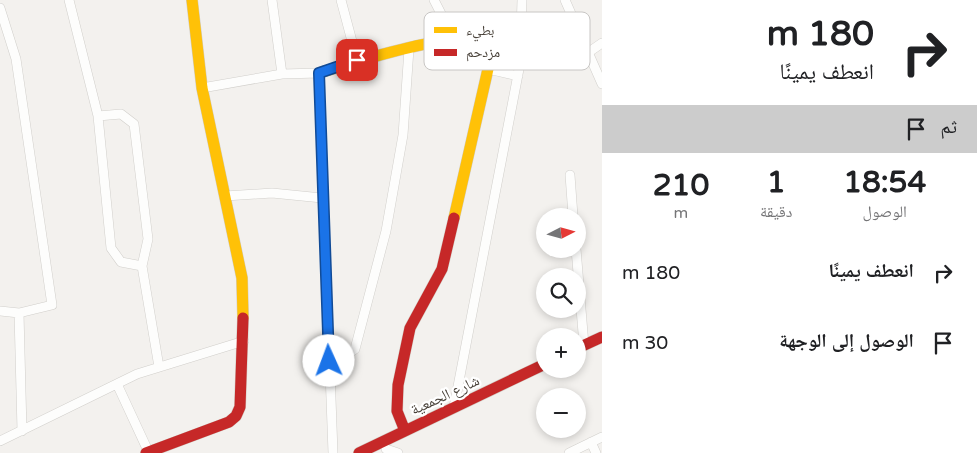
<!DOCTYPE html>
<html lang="ar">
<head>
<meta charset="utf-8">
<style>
  body { margin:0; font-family:"Varela Round","Noto Naskh Arabic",sans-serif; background:#f2f2f2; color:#202124; direction:rtl; height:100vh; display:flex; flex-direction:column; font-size:19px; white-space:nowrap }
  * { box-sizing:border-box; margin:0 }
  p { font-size:16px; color:#757577 }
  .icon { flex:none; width:28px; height:28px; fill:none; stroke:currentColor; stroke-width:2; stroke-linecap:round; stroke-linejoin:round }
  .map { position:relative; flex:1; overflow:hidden; direction:ltr }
  .sheet { display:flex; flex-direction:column; background:#fff; width:375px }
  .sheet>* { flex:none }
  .top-card { background:#fff; color:#202124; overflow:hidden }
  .needle { width:32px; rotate:84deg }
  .tools { position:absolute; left:536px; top:208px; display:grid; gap:10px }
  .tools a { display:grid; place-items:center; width:50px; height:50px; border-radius:50%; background:#fff; box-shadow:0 2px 8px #0003; font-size:25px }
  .pin { position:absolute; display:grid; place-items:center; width:42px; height:42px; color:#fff; margin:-21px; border-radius:10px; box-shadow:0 2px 8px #0006 }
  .me { position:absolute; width:55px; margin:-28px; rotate:358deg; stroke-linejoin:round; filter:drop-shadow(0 0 4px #0008) }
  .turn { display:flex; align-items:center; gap:18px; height:105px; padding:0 20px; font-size:22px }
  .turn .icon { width:65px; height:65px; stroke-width:2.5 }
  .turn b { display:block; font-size:35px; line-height:42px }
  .then { display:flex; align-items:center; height:48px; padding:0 20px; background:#0003; gap:10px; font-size:19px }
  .eta { display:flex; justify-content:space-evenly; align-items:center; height:85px; text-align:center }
  .eta b { font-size:30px; font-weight:700; line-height:35px }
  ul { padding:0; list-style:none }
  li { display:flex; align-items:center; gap:15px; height:70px; padding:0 20px }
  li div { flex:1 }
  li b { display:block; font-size:19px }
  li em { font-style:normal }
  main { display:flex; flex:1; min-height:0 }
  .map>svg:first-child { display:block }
</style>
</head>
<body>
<main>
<section class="sheet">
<div class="top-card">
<div class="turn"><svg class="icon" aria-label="right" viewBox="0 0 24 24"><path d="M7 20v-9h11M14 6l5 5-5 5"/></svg><div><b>180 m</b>انعطف يمينًا</div></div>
<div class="then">ثم<svg class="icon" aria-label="arrive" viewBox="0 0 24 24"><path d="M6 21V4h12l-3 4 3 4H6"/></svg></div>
</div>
<div class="eta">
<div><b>18:54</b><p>الوصول</p></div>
<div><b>1</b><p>دقيقة</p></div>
<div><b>210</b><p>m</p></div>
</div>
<ul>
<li><svg class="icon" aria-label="right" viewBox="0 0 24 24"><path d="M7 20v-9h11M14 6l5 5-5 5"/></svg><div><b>انعطف يمينًا</b></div><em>180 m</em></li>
<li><svg class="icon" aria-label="arrive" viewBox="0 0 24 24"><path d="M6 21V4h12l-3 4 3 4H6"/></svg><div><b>الوصول إلى الوجهة</b></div><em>30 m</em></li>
</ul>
</section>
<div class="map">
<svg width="602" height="453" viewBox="0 0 602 453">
  <rect width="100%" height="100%" fill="#f3f1ee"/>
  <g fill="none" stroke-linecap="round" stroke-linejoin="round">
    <g stroke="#d1cfcb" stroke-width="10">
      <path id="street" d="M69 0 98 116 111 248 121 262 142 266
        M272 0 282 74 319 73 333 453
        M341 0 357 60
        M434 0 455 41
        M565 0 602 84
        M0 8 16 59 52 305 19 313 0 311
        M589 52 602 43
        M488 69 518 76
        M202 88 282 74
        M98 116 121 114 134 124 148 239 142 266 159 367
        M570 175 573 216
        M225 196 272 193 322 198
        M576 249 584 345
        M19 313 22 431
        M329 361 344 357 355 349 386 231 403 135 409 49
        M117 384 149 453
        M454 407 520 64 522 0
        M0 441 137 374 244 341
        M591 442 596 453
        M386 449 398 453
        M569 453 602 437"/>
    </g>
    <g stroke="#d1cdc5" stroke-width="12">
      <path id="slow" d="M192 0 202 88 242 278 243 318
        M319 73C361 60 445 33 487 40L488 69 454 218"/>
    </g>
    <g stroke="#d1cdc5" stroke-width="12">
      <path id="jam" d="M578 348 602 337
        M405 431 397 411 398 385 410 328 442 269 454 218
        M146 453 229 422 236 416 240 407 243 318
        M359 453 545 364"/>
    </g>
    <use href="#street" stroke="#fdfdfc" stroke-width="9"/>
    <use href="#slow" stroke="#ffc107" stroke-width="11"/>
    <use href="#jam" stroke="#c62828" stroke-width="11"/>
  </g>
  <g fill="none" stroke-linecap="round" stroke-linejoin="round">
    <g stroke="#114b97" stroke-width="12">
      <path id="route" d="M329 361 319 73 357 60"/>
    </g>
    <use href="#route" stroke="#1a73e8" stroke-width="9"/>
  </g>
  <g text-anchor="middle" stroke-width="4.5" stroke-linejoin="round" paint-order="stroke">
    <g font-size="15" fill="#49423a" stroke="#fff">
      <text transform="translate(445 395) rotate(-25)" y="5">شارع الجمعية</text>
    </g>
  </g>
  <rect x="424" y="12" width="166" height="58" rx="8" fill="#fff" stroke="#c8c6c4" stroke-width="1"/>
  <rect x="434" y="27" width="23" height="6" fill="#ffc107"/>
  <rect x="434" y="49" width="23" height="7" fill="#c62828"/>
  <g font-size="14" fill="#49423a">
    <text x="466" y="35">بطيء</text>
    <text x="466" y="57">مزدحم</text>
  </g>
</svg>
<div class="tools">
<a><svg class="needle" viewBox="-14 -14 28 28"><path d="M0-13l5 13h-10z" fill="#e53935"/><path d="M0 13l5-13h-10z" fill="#757577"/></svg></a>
<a><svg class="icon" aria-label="search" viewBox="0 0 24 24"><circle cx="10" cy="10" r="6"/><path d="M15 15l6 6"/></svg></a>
<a>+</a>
<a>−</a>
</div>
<div class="pin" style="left:357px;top:60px;background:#d93025"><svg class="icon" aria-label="arrive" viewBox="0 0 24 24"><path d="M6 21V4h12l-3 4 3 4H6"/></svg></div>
<svg class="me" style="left:329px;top:361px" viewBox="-20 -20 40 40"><circle r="19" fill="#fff"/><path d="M0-13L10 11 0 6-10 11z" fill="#1a73e8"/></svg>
</div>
</main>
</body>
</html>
